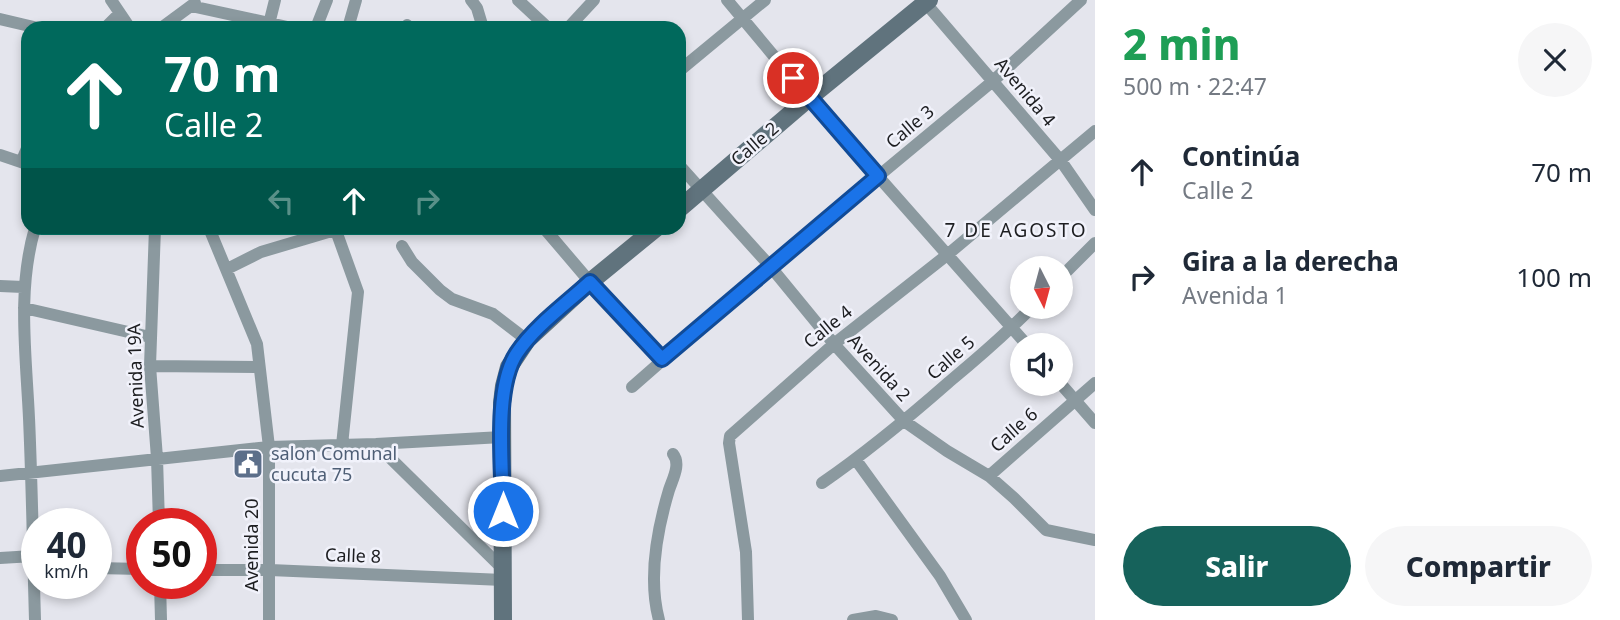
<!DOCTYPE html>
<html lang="es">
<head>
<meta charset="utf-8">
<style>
  body { margin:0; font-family:"Noto Sans",sans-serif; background:#f6f6f7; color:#1f2937; height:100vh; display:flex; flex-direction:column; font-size:26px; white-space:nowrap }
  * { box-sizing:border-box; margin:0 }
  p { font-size:23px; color:#747a83 }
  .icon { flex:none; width:38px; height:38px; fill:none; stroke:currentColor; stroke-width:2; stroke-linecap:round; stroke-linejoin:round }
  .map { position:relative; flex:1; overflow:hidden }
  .panel { display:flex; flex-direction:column; background:#fff; width:525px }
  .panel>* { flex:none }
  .top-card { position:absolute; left:21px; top:21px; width:665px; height:214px; border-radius:21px; box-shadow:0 4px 10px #0003; background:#00695c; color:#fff; overflow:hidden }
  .needle { width:46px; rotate:174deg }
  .buttons { position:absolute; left:1010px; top:256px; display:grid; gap:14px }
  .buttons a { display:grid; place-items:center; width:63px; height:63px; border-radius:50%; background:#fff; box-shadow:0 4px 10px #0003; font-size:35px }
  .speed { position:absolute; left:21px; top:508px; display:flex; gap:14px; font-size:35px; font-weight:700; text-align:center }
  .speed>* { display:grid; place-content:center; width:91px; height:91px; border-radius:50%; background:#fff; box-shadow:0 4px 10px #0003; line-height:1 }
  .speed small { font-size:18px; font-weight:400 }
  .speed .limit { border:10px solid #d22; background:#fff; color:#111 }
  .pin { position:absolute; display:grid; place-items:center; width:60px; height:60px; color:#fff; margin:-30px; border:4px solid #fff; border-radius:50%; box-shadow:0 2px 7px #0007 }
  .me { position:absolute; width:77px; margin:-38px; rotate:0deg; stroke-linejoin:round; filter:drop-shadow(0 0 5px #0008) }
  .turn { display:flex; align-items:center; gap:24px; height:147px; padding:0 28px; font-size:32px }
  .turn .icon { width:91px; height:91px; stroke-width:2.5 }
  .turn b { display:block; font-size:49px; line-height:60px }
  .lanes { display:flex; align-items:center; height:66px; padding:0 28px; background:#0003; justify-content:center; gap:35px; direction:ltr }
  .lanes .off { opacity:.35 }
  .round { display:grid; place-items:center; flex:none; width:74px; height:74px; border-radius:37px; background:#f6f6f7 }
  .overview { display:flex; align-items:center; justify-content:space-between; height:119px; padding:0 28px }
  h1 { font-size:42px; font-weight:800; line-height:52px; color:#1e9e55 }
  .action { display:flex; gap:14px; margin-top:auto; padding:14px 28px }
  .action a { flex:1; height:80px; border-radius:42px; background:#16625b; color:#fff; font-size:28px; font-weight:800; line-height:80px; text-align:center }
  .action a+a { background:#f6f6f7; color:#1f2937 }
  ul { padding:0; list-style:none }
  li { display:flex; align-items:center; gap:21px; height:105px; padding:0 28px }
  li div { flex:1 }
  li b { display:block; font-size:26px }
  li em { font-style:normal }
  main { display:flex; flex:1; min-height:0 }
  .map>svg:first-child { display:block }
</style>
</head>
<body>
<main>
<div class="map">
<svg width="1095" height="620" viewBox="0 0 1095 620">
  <rect width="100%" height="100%" fill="#e4e5ed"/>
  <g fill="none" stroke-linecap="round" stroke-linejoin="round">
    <path stroke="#8b999f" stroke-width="12" d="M111 0 130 28
      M471 0 477 8 483 28
      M518 0 548 28
      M727 0 809 98 1027 345
      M923 0 1061 161 1095 210
      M191 6 292 28
      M0 19 38 28
      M269 24 275 0
      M105 28 119 14
      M161 28 195 3
      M316 28 327 0
      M348 28 356 0
      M406 28 407 25
      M568 28 594 0
      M679 71 765 0
      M0 155 24 163
      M28 165 22 160 28 146
      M679 165 770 266 834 344 904 421 947 451 989 476 1014 498 1046 530 1095 540
      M155 228 150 366 157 458 159 523
      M209 228 257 344 269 447V620
      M335 228 358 292 342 445
      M544 228 590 282 662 359
      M402 246 412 262 440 290 452 299 493 314 527 340
      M227 269 261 252 335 230
      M1060 278 1095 243
      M0 286 23 287
      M24 308 150 337
      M150 366 259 367
      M1060 383 1095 423
      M632 387 770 266 993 81 1081 0
      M376 444 503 569
      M856 460 940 576 966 620
      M0 476 269 447 376 444 502 437
      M989 476 1095 383
      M822 483C867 452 908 418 949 382 978 358 1007 333 1033 306
      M0 558 33 556
      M96 568 142 569
      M201 570H270L503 580
      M160 583 161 620
      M35 620C33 553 32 485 29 418 26 354 17 289 35 228
      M659 620C648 579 657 530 669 490 673 478 681 464 673 454
      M748 620 746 552 729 443 730 436 834 344 947 255 1095 131
      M853 620 876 616 892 620"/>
    <path stroke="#60737d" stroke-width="18" d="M679 209 809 98 929 0
      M503 620 502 403 504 386 509 367 527 340 590 282 656 228"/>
  </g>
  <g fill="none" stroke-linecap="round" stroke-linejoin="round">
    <g stroke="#114b97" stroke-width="18">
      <path id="route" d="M503 511C503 468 493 389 517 353 535 326 566 304 590 282L662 359 878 176 793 78"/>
    </g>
    <use href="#route" stroke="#1a73e8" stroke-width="12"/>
  </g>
  <defs>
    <g id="civic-square" transform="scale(1.575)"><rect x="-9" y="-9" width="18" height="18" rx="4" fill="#5c6f8a" stroke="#f1f2fb"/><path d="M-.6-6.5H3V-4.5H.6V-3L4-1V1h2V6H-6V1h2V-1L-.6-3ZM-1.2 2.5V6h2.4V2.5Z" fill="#fff"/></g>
  </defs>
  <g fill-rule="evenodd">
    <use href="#civic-square" x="248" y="464"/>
  </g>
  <g text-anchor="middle" stroke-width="5" stroke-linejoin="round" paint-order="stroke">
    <g font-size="18" fill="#1d1e21" stroke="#f1f2fb">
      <text transform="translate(1025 92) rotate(50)" y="6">Avenida 4</text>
      <text transform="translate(910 127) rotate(-40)" y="6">Calle 3</text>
      <text transform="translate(755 144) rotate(-41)" y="6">Calle 2</text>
      <text transform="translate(828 327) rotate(-39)" y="6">Calle 4</text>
      <text transform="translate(951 358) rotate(-41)" y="6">Calle 5</text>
      <text transform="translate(879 368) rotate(48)" y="6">Avenida 2</text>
      <text transform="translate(136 376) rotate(-92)" y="6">Avenida 19A</text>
      <text transform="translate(1014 430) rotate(-42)" y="6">Calle 6</text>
      <text transform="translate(252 545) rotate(-90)" y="6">Avenida 20</text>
      <text transform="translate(353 556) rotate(2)" y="6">Calle 8</text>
    </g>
    <g font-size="18" fill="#4e5e75" stroke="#f1f2fb" text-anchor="start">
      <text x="271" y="460">salon Comunal<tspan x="271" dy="21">cucuta 75</tspan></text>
    </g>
    <g font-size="19" letter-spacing="2" fill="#1d1e21" stroke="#f1f2fb">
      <text x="1016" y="237">7 DE AGOSTO</text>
    </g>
  </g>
</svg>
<div class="buttons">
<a><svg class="needle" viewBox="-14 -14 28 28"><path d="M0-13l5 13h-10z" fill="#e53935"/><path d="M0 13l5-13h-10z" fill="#747a83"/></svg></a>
<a><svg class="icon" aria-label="sound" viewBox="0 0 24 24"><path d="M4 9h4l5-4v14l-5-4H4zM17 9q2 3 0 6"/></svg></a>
</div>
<div class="speed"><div>40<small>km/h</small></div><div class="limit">50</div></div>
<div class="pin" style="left:793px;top:78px;background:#d93025"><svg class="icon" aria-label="arrive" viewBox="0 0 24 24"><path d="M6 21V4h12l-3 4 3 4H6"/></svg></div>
<svg class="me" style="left:503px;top:511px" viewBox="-20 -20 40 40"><circle r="17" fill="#1a73e8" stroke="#fff" stroke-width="3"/><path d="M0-11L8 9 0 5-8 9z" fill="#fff"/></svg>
<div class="top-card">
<div class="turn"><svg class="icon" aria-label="ahead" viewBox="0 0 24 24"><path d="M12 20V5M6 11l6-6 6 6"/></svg><div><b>70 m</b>Calle 2</div></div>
<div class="lanes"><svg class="icon off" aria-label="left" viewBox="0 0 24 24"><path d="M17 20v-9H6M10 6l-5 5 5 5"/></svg><svg class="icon" aria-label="ahead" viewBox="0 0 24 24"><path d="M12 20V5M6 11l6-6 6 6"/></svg><svg class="icon off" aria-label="right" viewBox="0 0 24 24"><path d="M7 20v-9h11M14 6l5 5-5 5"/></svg></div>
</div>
</div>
<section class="panel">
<div class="overview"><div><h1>2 min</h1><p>500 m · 22:47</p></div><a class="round"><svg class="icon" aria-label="close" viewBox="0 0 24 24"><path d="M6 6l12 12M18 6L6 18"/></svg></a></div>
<ul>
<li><svg class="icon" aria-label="ahead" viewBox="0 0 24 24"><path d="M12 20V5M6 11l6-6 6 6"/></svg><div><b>Continúa</b><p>Calle 2</p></div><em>70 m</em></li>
<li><svg class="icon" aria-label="right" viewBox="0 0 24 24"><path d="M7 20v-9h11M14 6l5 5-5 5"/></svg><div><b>Gira a la derecha</b><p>Avenida 1</p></div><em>100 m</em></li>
</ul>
<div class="action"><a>Salir</a><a>Compartir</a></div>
</section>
</main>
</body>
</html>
